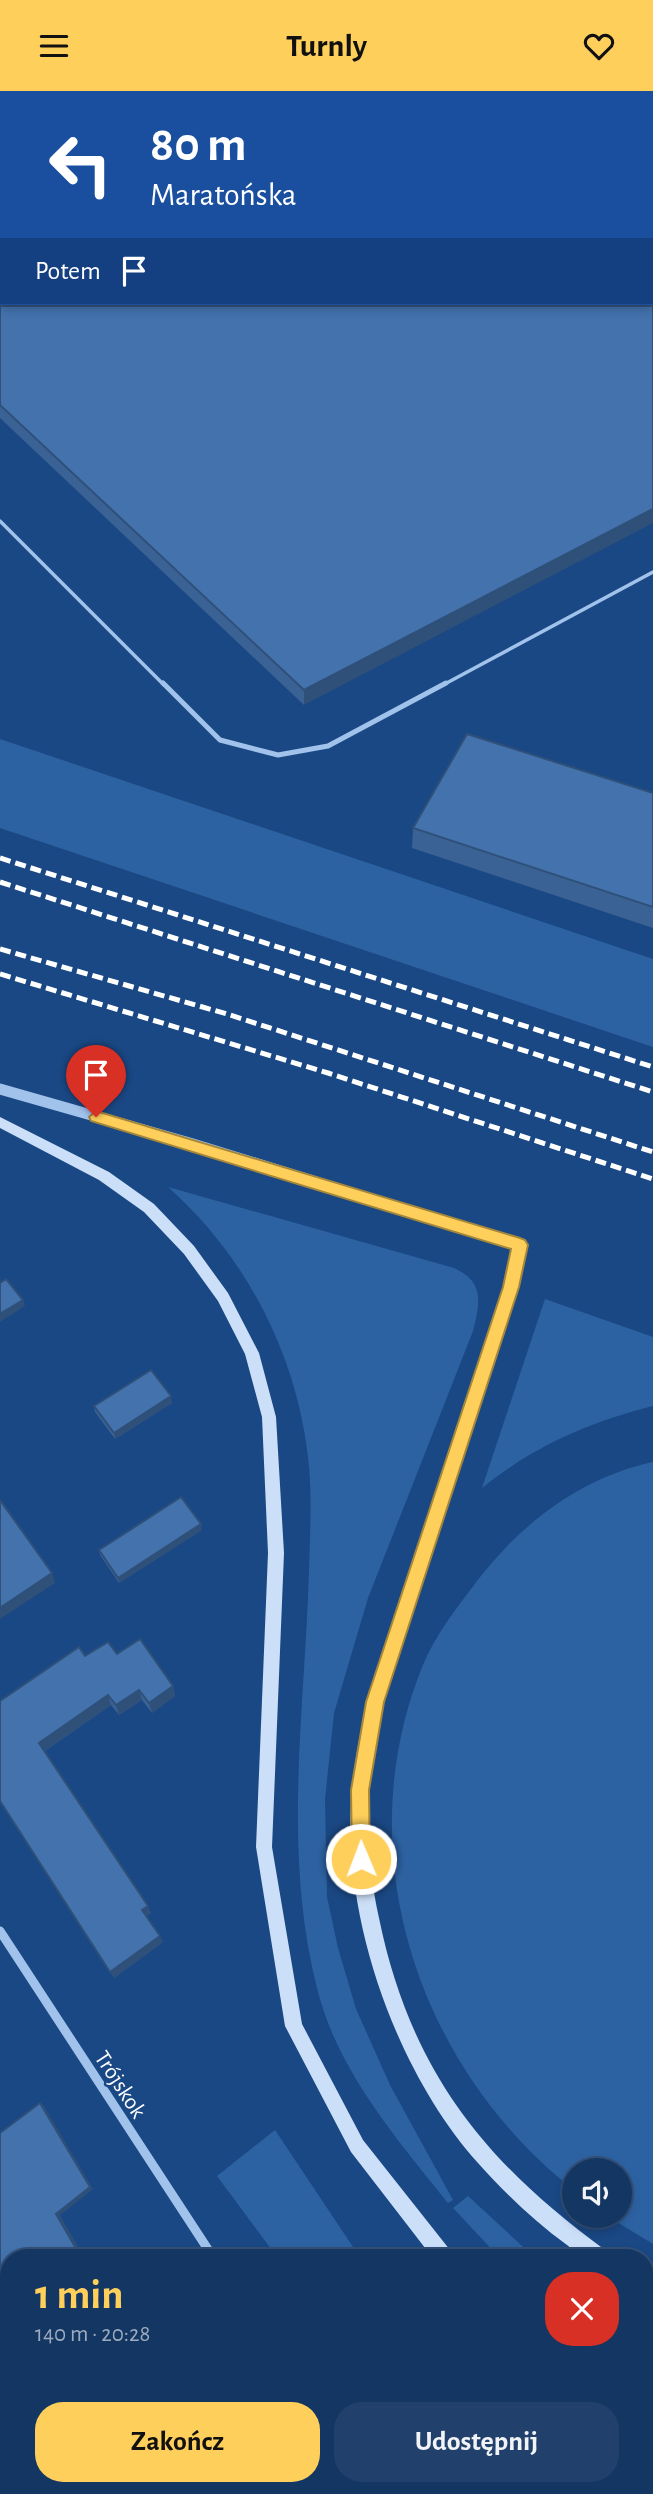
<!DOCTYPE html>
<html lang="pl">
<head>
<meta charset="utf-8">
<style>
  body { margin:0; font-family:"Alegreya Sans",sans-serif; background:#21416c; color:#f1f3f6; height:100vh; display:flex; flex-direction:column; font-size:26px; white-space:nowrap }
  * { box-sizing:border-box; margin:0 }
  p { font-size:23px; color:#9dabbe }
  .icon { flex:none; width:38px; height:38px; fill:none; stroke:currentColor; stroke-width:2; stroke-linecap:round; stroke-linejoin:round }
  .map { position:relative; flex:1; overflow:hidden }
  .details { position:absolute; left:0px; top:2158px; width:654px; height:247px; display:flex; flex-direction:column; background:#143663; border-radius:28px 28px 0 0; box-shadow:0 4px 10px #0003,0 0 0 2px #335078 }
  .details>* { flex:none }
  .top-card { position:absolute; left:0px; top:0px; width:654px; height:214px; box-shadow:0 4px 10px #0003,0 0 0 2px #335078; background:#1a4fa0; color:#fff; overflow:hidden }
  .tools { position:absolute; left:562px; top:2067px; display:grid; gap:14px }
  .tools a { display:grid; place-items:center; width:70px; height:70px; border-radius:50%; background:#143663; box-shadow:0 4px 10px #0003,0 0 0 2px #335078; font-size:35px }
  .pin { position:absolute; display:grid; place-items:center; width:60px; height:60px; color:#fff; margin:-72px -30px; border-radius:50% 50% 50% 0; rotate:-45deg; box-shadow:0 0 7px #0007 }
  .pin .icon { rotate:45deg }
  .me { position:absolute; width:77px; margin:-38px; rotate:359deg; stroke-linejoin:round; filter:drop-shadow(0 0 5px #0008) }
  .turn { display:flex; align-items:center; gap:24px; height:147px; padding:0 35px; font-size:32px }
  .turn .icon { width:91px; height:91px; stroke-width:2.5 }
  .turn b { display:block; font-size:49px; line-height:60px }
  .then { display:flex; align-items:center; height:66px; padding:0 35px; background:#0003; gap:14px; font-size:26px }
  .round { display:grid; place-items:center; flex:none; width:74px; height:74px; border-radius:28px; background:#21416c }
  .headline { display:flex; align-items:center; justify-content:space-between; height:119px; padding:0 35px }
  h1 { font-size:42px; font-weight:600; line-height:52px; color:#fecf5b }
  .primary-button { display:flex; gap:14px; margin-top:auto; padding:14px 35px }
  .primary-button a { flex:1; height:80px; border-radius:28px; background:#fecf5b; color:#111; font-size:28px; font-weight:600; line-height:80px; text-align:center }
  .primary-button a+a { background:#21416c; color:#f1f3f6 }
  header { display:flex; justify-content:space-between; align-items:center; height:91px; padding:0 35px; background:#fecf5b; color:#111; font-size:32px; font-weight:600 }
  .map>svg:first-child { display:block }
</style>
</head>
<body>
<header><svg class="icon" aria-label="menu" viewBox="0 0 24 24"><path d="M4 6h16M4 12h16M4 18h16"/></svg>Turnly<svg class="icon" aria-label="heart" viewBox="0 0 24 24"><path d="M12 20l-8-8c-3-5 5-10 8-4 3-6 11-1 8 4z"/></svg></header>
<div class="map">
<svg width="653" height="2403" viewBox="0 0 653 2403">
  <rect width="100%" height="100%" fill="#1a4884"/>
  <path fill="#2d62a2" d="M0 648 653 868V956L0 737Z
    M168 1096 454 1177C485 1191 480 1212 473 1240L368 1507 334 1622 325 1708 327 1806 338 1857 356 1918 390 1994 453 2109 448 2112C396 2047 337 1979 317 1897 282 1760 305 1619 309 1480 310 1445 312 1409 309 1375 299 1268 248 1167 168 1096Z
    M545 1208 653 1246V1315C589 1331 534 1355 482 1397Z
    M653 1371V2153L607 2125 620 2124V2079H574V2099C418 1977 346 1761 423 1574 435 1545 455 1519 474 1494 519 1434 579 1387 653 1371Z
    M275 2039 353 2156 362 2166H277L217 2085Z
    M468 2105 534 2166H499L453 2117Z
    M646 2241 653 2244V2332L646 2324Z
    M328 2396H565L572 2403H328Z"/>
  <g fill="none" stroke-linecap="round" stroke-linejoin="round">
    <path stroke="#a0c2eb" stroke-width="3.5" d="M411 0 413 2
      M0 430 164 594
      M443 594 653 481"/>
    <path stroke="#a0c2eb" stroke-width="5" d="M163 592 220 649 278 664 328 655 446 592"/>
    <path stroke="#a0c2eb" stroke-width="9" d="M0 1840 213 2166
      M267 2403 268 2396"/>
    <path stroke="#a0c2eb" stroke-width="11" d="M0 998 193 1053 520 1154"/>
    <path fill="#ccdff8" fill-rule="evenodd" d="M0 1026 109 1081 154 1113 194 1155 228 1202 259 1262 276 1326 284 1462 272 1756 302 1933 363 2049 450 2159 452 2166H432L351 2061 285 1935 256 1756 268 1462 262 1326 245 1263 218 1210 184 1163 144 1121 99 1089 0 1037Z
      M520 1148 525 1150 527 1154 518 1196C487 1289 457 1383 427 1477 402 1552 372 1630 367 1710 365 1749 371 1789 379 1827 410 1978 483 2070 605 2159L607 2166C600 2166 591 2168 585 2166 579 2165 572 2158 567 2154 534 2130 506 2103 478 2072 398 1983 344 1833 351 1712 355 1632 386 1554 411 1478 442 1384 473 1290 504 1196L513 1154 515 1150Z
      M646 2188 653 2191V2209L646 2206Z
      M646 2373 653 2376V2401L644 2396Z"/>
    <path stroke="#fff" stroke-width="5" stroke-dasharray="11 5" stroke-linecap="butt" d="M0 767 653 976
      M0 791 653 1001
      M0 858 227 923 653 1061
      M0 883 328 982 653 1088"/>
  </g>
  <path fill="#3a6295" d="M0 0 2 2V212H653L304 614 0 327Z
    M653 702V837L412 757 413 737Z
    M172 1312 115 1348 95 1321 94 1315Z
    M202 1439 119 1492 100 1464 99 1459Z
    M117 1563 173 1595 175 1605 152 1622 142 1609 119 1624 111 1614 45 1660 151 1822 146 1825 163 1851 114 1887 0 1710 85 1565Z"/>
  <path fill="#2f5079" d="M383 0H398V2H379Z
    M653 418V432L304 614V599Z
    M23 1209 25 1215 0 1231V1223Z
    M171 1305 172 1312 115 1348 114 1342Z
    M201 1433 202 1439 119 1492 118 1487Z
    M52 1482 55 1492 0 1528V1517Z
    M173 1595 175 1605 152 1622 149 1612Z
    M139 1599 142 1609 119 1624 116 1614Z
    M108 1604 111 1614 43 1661 39 1652Z
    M148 1815 151 1822 145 1826 142 1819Z
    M160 1845 163 1851 114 1887 110 1881Z
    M40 2012 44 2015 93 2098 60 2124 84 2166H81L56 2123Z"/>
  <path fill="#4372ad" stroke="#2f5079" stroke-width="2" d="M0 0H383L379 2H2V14L0 12Z
    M0 15 2 16V155H0Z
    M0 159H2V212H653V175V418L304 599 0 314Z
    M467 643 653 702V816L413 737Z
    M6 1188 23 1209 0 1223V1192Z
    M151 1279 171 1305 114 1342 94 1315Z
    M181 1406 201 1433 118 1487 99 1459Z
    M0 1409 52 1482 0 1517Z
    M140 1548 173 1595 149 1612 139 1599 116 1614 108 1604 39 1652 148 1815 142 1819 160 1845 110 1881 0 1710V1610L79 1556 85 1565 108 1551 117 1563Z
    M40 2012 90 2096 56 2123 81 2166H9V2296L1 2302 0 2299V2042Z"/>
  <path fill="#fecf5b" stroke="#a5873b" stroke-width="2" d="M96 1020 520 1147 525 1149 528 1154 519 1196 384 1611 369 1699 370 1768 368 1775 361 1778 354 1775 352 1768 351 1699 366 1611 503 1196 511 1158 91 1030 89 1026Z"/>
  <g text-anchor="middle" stroke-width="5" stroke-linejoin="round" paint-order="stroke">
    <g font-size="23" fill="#fff" stroke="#1a4884">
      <text transform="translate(121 1993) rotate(57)" y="8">Trójskok</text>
    </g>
  </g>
</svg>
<div class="tools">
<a><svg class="icon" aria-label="sound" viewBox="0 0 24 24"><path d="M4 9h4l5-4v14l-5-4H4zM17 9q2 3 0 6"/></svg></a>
</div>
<div class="pin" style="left:96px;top:1026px;background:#d93025"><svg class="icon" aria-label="arrive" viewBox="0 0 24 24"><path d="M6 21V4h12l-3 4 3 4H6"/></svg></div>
<svg class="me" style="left:361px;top:1768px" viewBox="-20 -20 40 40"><circle r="17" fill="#fecf5b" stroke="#fff" stroke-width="3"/><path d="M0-11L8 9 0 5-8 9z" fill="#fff"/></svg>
<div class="top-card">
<div class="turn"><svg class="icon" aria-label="left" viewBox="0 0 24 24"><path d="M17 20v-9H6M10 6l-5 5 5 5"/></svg><div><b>80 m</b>Maratońska</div></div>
<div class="then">Potem<svg class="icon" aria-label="arrive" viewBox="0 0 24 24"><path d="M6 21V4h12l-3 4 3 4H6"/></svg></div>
</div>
<section class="details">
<div class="headline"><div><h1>1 min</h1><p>140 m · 20:28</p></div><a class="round" style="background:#d93025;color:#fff"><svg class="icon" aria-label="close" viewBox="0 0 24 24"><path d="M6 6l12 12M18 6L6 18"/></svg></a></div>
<div class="primary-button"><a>Zakończ</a><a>Udostępnij</a></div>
</section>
</div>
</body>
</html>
